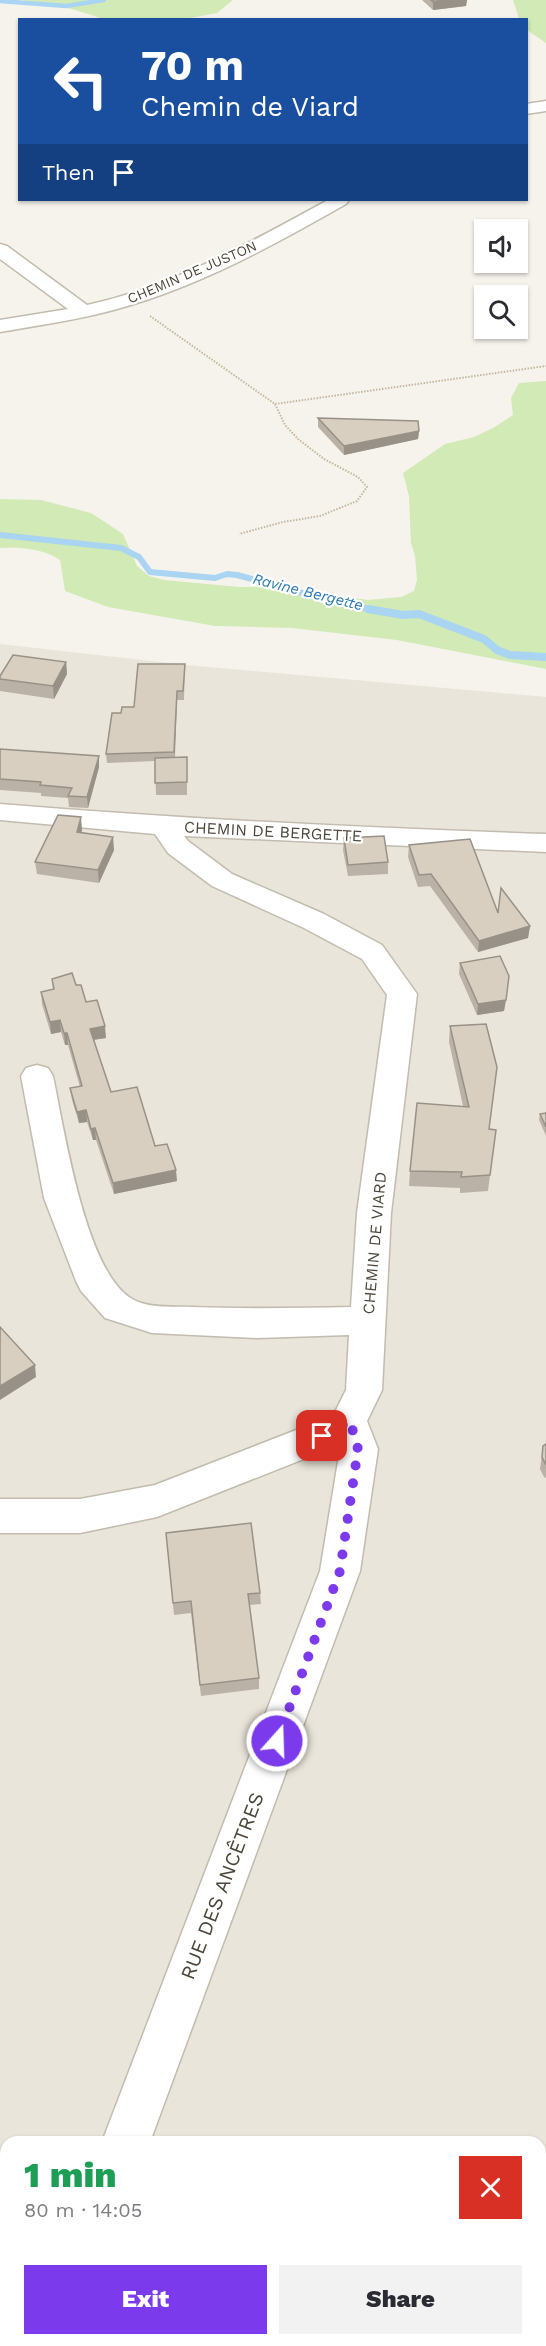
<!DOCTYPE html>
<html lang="en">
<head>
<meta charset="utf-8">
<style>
  body { margin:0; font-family:"Work Sans",sans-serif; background:#f2f2f3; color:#2b2b33; height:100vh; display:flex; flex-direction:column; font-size:22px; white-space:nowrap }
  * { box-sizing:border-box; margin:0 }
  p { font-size:20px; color:#7c7c81 }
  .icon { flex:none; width:33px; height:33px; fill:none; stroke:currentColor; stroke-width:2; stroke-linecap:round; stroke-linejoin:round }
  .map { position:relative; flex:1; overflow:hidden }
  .drawer { position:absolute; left:0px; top:2136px; width:546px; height:210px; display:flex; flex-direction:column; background:#fff; border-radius:18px 18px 0 0; box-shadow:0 2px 4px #0004 }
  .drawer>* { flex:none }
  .guide { position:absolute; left:18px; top:18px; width:510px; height:183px; border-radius:0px; box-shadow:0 2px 4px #0004; background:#1a4fa0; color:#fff; overflow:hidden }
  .buttons { position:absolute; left:474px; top:219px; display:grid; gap:12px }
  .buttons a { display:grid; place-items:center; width:54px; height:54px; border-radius:0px; background:#fff; box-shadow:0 2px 4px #0004; font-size:30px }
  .pin { position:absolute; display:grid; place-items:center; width:51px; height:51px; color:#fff; margin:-26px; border-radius:12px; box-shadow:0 3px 9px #0006 }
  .me { position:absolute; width:66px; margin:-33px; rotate:20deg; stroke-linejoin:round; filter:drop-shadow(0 0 4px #0008) }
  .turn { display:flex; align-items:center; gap:21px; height:126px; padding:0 24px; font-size:27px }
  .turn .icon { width:78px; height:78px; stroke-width:2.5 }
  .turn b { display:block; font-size:42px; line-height:51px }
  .then { display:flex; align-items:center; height:57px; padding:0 24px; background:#0003; gap:12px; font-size:22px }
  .round { display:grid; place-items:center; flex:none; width:63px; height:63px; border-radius:0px; background:#f2f2f3 }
  .summary { display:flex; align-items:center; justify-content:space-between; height:102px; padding:0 24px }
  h1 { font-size:36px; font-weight:800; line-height:45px; color:#1e9e55 }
  .primary-button { display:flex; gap:12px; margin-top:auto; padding:12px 24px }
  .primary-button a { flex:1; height:69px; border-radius:0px; background:#7c3aed; color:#fff; font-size:24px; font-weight:800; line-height:69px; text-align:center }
  .primary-button a+a { background:#f2f2f3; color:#2b2b33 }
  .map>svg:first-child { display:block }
</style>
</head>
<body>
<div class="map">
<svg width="546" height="2346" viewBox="0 0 546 2346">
  <rect width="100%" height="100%" fill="#f6f3ec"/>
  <path fill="#eae5da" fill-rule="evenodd" d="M0 644 187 665 546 697V2346H0ZM6 2142H540V2340H6Z"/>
  <path fill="#d2eab5" d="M23 0H233L217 13 185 19 107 20 72 9Z
    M513 0H546V43L527 30 526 20 519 19Z
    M546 381V669L397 640 292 628 215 626 108 607 65 591 60 560C45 549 18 546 0 548V499L41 500 91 513 123 534 137 566 149 576 164 580 239 587H281L368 600 401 597 414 591 417 580 415 556 411 543 409 496 403 473 445 444 474 437 493 428 513 415 511 398 519 383Z"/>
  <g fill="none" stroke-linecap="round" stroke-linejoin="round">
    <path stroke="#a9d4f2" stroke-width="4.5" d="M0 1 66 6 104 0"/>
    <path stroke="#a9d4f2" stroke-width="6" d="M0 535 121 548 139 557 150 572 215 578 227 574 237 575 346 605 377 610"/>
    <path stroke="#a9d4f2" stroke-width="8" d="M368 609 403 615 419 614 484 639 497 650 510 655 546 657"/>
    <g stroke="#c2bbae" stroke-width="3">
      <path id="minor" d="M546 101V111L526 114V104Z
        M328 200H349L346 204C274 245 198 287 117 309 79 320 39 325 0 332V320L68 309 0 259V244L7 246 87 305C172 287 253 241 328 200Z
        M0 804C182 819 364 828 546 834V852L184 836 188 841 232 874 324 914 382 945 417 994 391 1213 382 1390 367 1421 378 1449 360 1571 150 2142H102L320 1571 340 1449 339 1445 157 1517 80 1533H0V1499H80L155 1485 309 1425 336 1410 346 1390 349 1335 257 1338 152 1333 105 1318 81 1291 76 1281 44 1198 21 1076 26 1068 37 1065 48 1068 53 1076C64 1129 85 1267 129 1297 145 1309 173 1306 191 1307 245 1309 298 1308 351 1307L357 1213 387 995 362 959 304 928 212 886 168 853 155 834 0 820Z
        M30 2340H82L80 2346H28Z"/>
    </g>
    <path stroke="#c4b79f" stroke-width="2" stroke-dasharray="1.5 1.5" stroke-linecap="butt" d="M150 316 275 404 285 425 298 439 324 459 358 477 367 487 357 501 320 516 283 522 239 534
      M275 404 546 366"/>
    <use href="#minor" fill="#fff" fill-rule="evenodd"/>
  </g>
  <path fill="#bab2a6" d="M422 0H467L466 6 433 10Z
    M318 418 419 431 418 439 344 455 318 427Z
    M66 662 67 674 54 699 0 691V676Z
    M185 664 184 700H177L175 758 187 757V795H156L155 761 107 763 106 754 121 713 134 707Z
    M0 749 99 767 88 808 69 807 68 798 41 796V793L0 790Z
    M82 830 81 833 114 850 99 883 37 874 35 862Z
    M344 838 388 862V874L348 876 343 850Z
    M409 845 498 913 530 926 528 938 478 952 430 886 418 887 408 857Z
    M460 963 509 976 504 1011 477 1015 459 974Z
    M52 979 76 985 86 1002 106 1038 94 1040 111 1092 155 1146 177 1181 114 1194 96 1140H93L87 1122 79 1123 72 1100 70 1088 80 1087 68 1045H65L61 1032 51 1034 42 1004 41 992 53 990Z
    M450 1026 489 1129 496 1130 488 1191 460 1193V1188L409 1186 410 1171 463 1106 449 1042Z
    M546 1113V1136L539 1120 540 1114Z
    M546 1444V1478L544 1477 540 1469 543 1446Z
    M166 1533 260 1593 261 1604 249 1605 259 1678V1689L201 1696 191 1613 174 1615Z"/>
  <path fill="#979187" d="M454 0H467L466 6 433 10V2Z
    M419 431 418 439 344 455V446Z
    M66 662 67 674 54 699 53 686Z
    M177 691V700L174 761V752Z
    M99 756V767L88 808 87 797Z
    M81 817 82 830 78 845 77 832Z
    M113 837 114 850 99 883 98 870Z
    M530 926 528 938 478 952 479 941Z
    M506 1000 504 1011 477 1015 478 1004Z
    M60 1020 61 1032 51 1034 50 1022Z
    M105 1026 106 1038 91 1040 90 1029Z
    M64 1033H67L68 1045H65Z
    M86 1110 87 1122 79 1123 77 1112Z
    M95 1128 96 1140H93L91 1129Z
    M176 1170 177 1181 114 1194 113 1183Z
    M35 1365 36 1377 0 1400V1386Z"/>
  <path fill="#d8cfc1" stroke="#979187" stroke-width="1.5" d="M431 0H454L433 2Z
    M318 418 418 421 419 431 344 446Z
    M13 655 66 662 53 686 0 679V676Z
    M138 664H185L183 691H177L174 752 106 754 112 713H121L122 707H134Z
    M0 749 99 756 87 797 68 796 72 788 40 785 41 782 0 779Z
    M187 757V782L155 783V758Z
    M58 815 81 817 77 832 113 837 98 870 35 862Z
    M384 836 388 862 348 865 344 838Z
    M470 839 498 913 501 888 530 926 479 941 431 874 419 875 409 845Z
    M500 956 509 976 506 1000 478 1004 460 963Z
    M72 973 76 985H81L86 1002 97 1000 105 1026 90 1029 111 1092 137 1087 155 1146 167 1144 176 1170 113 1183 95 1128 91 1129 86 1110 77 1112 70 1088 82 1086 67 1033H64L60 1020 50 1022 41 992 54 989 52 979Z
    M486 1024 497 1067 489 1129 496 1130 490 1175 461 1177 462 1172 410 1171 417 1103 469 1107 450 1026Z
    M546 1113V1127L540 1114Z
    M0 1327 35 1365 0 1386Z
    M546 1444V1465L542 1457 543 1446Z
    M251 1523 260 1593 248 1594 259 1678 200 1685 191 1601 173 1603 166 1533Z
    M324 2340H427L428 2346H325Z"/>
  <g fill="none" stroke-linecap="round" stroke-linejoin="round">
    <path stroke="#7c3aed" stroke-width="10" stroke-dasharray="0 18" d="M277 1741 340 1571 358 1449 350 1421 322 1436"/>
  </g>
  <g text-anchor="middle" stroke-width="4.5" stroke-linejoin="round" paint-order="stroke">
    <g font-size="14" fill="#4b4439" stroke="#fff">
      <text transform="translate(192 272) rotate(-23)" y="5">CHEMIN DE JUSTON</text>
    </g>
    <g font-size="15" font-style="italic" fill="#2e7ab2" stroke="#fff">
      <text transform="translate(308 592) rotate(14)" y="5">Ravine Bergette</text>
    </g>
    <g font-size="16" fill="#4b4439" stroke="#fff">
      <text transform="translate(273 831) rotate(3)" y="6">CHEMIN DE BERGETTE</text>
      <text transform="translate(374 1243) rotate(-85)" y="6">CHEMIN DE VIARD</text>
    </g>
    <g font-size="20" fill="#4b4439" stroke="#fff">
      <text transform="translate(222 1886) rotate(-69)" y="7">RUE DES ANCÊTRES</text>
    </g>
  </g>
</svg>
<div class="buttons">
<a><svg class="icon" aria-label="sound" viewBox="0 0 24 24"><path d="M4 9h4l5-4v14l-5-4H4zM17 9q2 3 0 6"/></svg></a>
<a><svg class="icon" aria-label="search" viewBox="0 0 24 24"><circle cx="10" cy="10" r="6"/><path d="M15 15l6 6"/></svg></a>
</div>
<div class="pin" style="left:322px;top:1436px;background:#d93025"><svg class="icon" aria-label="arrive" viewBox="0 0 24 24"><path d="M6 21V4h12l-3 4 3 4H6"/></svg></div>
<svg class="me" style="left:277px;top:1741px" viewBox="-20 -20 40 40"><circle r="17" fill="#7c3aed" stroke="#fff" stroke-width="3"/><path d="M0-11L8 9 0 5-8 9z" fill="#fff"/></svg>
<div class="guide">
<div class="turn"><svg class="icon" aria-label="left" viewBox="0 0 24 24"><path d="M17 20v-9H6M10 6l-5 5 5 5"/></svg><div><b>70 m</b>Chemin de Viard</div></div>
<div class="then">Then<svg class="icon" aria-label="arrive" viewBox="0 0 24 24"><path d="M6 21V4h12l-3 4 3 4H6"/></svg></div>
</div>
<section class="drawer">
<div class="summary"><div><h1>1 min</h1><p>80 m · 14:05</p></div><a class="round" style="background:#d93025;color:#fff"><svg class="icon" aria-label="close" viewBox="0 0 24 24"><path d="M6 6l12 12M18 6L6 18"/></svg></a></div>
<div class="primary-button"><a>Exit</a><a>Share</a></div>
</section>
</div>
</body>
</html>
